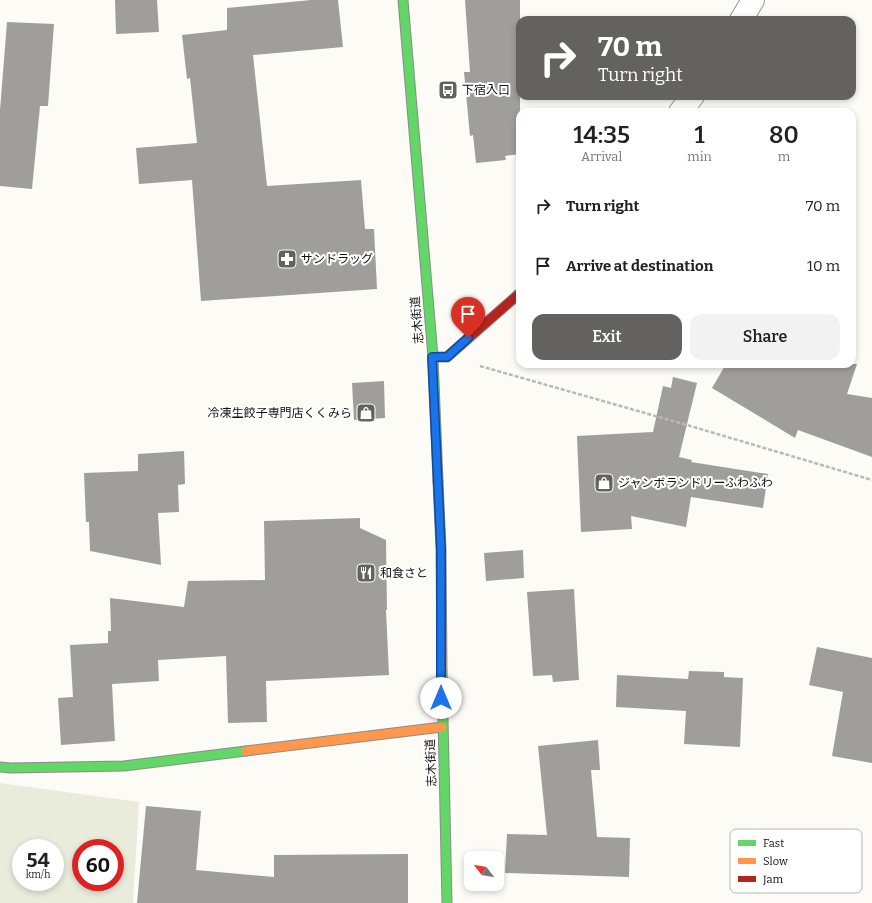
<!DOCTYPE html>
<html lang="en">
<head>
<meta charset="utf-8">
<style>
  body { margin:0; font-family:Bitter,"Noto Sans JP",serif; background:#f2f2f2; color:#222; height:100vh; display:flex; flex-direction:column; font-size:15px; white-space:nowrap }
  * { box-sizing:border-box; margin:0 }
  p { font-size:13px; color:#767676 }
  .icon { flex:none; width:22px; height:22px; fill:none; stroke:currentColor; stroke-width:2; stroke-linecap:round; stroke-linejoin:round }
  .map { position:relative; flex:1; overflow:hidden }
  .side { position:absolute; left:516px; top:108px; width:340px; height:260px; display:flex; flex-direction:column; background:#fff; border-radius:12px; box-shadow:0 2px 6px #0003 }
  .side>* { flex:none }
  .hud { position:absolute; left:516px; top:16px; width:340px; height:84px; border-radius:12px; box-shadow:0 2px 6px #0003; background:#636260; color:#fff; overflow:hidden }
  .needle { width:26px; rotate:301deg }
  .buttons { position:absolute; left:464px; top:851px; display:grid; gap:8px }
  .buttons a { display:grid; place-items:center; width:40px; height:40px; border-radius:8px; background:#fff; box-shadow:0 2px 6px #0003; font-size:20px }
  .speed { position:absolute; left:12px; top:839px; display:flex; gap:8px; font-size:20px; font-weight:700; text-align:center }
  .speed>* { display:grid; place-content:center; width:52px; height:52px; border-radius:50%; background:#fff; box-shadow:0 2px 6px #0003; line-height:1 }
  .speed small { font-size:10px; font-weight:400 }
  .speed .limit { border:6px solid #d22; background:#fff; color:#111 }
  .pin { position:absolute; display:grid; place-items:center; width:34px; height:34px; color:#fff; margin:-41px -17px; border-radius:50% 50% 50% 0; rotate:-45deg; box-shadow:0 0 4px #0007 }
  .pin .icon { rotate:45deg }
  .me { position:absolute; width:44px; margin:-22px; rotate:0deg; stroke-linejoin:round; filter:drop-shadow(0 0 3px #0008) }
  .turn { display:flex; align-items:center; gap:14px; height:84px; padding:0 16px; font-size:18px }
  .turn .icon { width:52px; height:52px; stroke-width:2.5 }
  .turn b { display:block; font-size:28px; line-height:34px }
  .eta { display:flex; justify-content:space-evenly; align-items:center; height:68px; text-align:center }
  .eta b { font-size:24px; font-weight:600; line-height:28px }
  .cta { display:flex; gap:8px; margin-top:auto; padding:8px 16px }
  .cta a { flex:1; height:46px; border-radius:12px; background:#636260; color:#fff; font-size:16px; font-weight:600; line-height:46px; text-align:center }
  .cta a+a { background:#f2f2f2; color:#222 }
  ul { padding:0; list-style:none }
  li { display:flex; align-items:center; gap:12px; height:60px; padding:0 16px }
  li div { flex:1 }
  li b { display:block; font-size:15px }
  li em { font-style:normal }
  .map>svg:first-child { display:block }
</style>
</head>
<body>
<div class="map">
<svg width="872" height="903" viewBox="0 0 872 903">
  <rect width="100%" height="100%" fill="#fcfbf6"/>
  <path fill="#e9ecdb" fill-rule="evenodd" d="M0 783 139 802 133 903H0ZM21 848H55V882H21ZM81 848H115V882H81Z"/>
  <path fill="#a09e9b" d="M115 0H157L159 32 116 34Z
    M311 0H338L343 47 253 55 267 186 361 180 365 229H374L377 289 201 301 192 180 139 184 136 148 197 143 190 78 187 79 182 35 227 30V8Z
    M465 0H520V154L505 156 506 160 476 163 473 135 470 136 464 72H470Z
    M7 22 54 24 48 106H40L32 189 0 186V110Z
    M726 364H857L847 394 872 398V457L798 430 795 438 712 388Z
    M673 377 697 383 679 457 692 460 691 462 768 474 763 508 691 497 686 527 631 516 632 529 581 532 577 436 653 432 663 386 671 388Z
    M384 381 385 418 354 420 352 383Z
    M184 451 185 484 178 485 179 512 158 513 161 565 90 551 89 522H86L84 473 138 471V454Z
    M360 518V528L386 540 387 610H386L389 675 266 681 267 722 228 723 226 656 158 660 159 681 112 684 115 741 61 745 58 698 73 697 70 645 108 643V631H111L110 598 184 607 188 581 265 580 264 521Z
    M523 550 524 578 486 581 484 553Z
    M574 589 579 680 553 682 552 675 533 676 527 592Z
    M817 647 872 658V763L832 756 843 692 809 685Z
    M689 671 724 672V677L743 678 740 747 684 744 686 711 616 707 617 675 688 679Z
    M598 740 600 770H591L597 837 630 838 629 877 505 873 507 834 547 835 538 746Z
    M146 806 201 811 196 870 274 877V855L408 854V903H137Z"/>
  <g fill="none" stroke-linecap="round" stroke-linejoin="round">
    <g stroke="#969694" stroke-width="24">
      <path id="street" d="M741 20 753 0
        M680 112 693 96"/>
    </g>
    <g stroke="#8d8c8a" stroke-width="11">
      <path id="fast" d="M403 0 433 357 438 481
        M442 672 447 903
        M0 767 11 768 124 766 246 751"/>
    </g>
    <g stroke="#8d8c8a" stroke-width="11">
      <path id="slow" d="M438 481 441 549 442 672
        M246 751 442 727"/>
    </g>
    <g stroke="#8d8c8a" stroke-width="11">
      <path id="jam" d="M433 357H447L520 293"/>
    </g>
    <path stroke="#b9b9b8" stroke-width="2.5" stroke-dasharray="4 2" stroke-linecap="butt" d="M480 366 687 425 872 480"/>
    <use href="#street" stroke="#fffefe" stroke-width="22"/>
    <use href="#fast" stroke="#63d668" stroke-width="9"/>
    <use href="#slow" stroke="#ff974d" stroke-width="9"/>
    <use href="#jam" stroke="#b3261e" stroke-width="9"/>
  </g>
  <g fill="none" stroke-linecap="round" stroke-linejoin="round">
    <g stroke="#114b97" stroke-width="10">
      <path id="route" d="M441 698V549L432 357H447L468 338"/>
    </g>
    <use href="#route" stroke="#1a73e8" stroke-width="7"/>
  </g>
  <defs>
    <g id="bus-square" transform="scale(1)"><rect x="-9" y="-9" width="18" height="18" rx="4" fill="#636260" stroke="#fff"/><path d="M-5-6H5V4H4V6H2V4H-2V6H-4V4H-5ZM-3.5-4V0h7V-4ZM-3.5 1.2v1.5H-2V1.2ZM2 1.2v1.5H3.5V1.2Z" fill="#fff"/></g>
    <g id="pharmacy-square" transform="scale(1)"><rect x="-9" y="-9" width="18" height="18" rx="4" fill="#636260" stroke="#fff"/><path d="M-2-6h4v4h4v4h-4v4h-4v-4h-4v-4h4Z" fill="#fff"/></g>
    <g id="shop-square" transform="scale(1)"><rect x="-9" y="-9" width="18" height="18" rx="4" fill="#636260" stroke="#fff"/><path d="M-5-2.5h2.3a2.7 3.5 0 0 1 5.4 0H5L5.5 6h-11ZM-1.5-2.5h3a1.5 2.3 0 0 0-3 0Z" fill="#fff"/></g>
    <g id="restaurant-square" transform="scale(1)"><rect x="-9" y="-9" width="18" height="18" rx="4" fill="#636260" stroke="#fff"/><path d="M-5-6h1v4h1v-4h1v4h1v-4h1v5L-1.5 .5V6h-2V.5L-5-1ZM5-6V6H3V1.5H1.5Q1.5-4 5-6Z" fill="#fff"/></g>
  </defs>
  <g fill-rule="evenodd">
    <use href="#bus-square" x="448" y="90"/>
    <use href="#pharmacy-square" x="287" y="259"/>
    <use href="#shop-square" x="366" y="413"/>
    <use href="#shop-square" x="604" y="483"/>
    <use href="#restaurant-square" x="366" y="573"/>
  </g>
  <g text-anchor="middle" stroke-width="4" stroke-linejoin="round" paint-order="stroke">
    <g font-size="12" fill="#101010" stroke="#fff" text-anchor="start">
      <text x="462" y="94">下宿入口</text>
      <text x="301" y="263">サンドラッグ</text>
      <text x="352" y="417" text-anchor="end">冷凍生餃子専門店くくみら</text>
      <text x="618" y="487">ジャンボランドリーふわふわ</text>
      <text x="380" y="577">和食さと</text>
    </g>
    <g font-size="12" fill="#101010" stroke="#fff">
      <text transform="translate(417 320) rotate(-95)" y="4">志木街道</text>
      <text transform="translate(431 763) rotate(-92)" y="4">志木街道</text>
    </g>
  </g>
  <rect x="730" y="829" width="132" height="64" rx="6" fill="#fff" stroke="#b7b7b7" stroke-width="1"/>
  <rect x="738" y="840" width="18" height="6" fill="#63d668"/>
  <rect x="738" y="858" width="18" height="6" fill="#ff974d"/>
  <rect x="738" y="876" width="18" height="6" fill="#b3261e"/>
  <g font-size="11" fill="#101010">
    <text x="763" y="847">Fast</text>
    <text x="763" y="865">Slow</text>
    <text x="763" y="883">Jam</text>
  </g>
</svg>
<div class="buttons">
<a><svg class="needle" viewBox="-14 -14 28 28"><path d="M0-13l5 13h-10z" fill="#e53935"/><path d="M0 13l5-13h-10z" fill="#767676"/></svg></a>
</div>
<div class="speed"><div>54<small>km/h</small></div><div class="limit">60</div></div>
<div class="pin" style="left:468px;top:338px;background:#d93025"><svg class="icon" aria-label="arrive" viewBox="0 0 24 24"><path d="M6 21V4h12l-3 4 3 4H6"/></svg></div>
<svg class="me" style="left:441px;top:698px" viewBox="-20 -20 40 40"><circle r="19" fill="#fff"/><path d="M0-13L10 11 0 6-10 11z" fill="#1a73e8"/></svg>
<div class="hud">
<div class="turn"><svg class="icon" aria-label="right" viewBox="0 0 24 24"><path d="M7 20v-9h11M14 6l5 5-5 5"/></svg><div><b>70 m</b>Turn right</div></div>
</div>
<section class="side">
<div class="eta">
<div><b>14:35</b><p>Arrival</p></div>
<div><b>1</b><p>min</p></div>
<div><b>80</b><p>m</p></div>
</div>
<ul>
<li><svg class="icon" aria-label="right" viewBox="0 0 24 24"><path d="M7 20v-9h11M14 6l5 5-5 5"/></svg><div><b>Turn right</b></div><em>70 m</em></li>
<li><svg class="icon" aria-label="arrive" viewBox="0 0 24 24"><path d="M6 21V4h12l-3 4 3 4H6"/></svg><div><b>Arrive at destination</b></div><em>10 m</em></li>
</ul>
<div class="cta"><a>Exit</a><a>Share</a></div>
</section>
</div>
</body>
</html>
